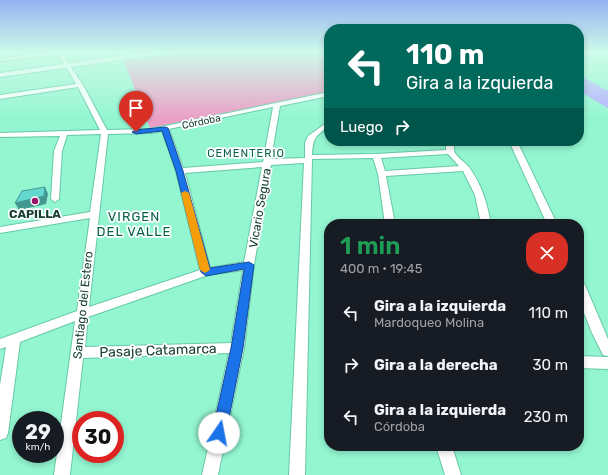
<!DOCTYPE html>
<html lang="es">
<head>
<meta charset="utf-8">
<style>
  body { margin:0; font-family:Rubik,sans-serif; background:#20242c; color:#f1f3f6; height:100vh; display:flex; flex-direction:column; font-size:15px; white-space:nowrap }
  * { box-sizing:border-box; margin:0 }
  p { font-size:13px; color:#9ea1a6 }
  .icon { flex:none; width:22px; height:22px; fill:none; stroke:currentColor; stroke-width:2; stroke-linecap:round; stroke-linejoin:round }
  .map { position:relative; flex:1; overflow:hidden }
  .sheet { position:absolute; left:324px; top:219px; width:260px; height:232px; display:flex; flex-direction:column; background:#171b24; border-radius:16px; box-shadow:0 2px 6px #0003 }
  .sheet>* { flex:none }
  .banner { position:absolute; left:324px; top:24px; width:260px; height:122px; border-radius:16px; box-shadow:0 2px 6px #0003; background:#00695c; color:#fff; overflow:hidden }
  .speed { position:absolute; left:12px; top:411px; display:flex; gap:8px; font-size:20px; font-weight:700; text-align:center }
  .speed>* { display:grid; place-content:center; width:52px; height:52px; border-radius:50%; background:#171b24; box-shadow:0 2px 6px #0003; line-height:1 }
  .speed small { font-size:10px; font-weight:400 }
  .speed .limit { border:6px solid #d22; background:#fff; color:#111 }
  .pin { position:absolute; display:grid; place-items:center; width:34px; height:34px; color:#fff; margin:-41px -17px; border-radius:50% 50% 50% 0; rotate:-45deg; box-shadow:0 0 4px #0007 }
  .pin .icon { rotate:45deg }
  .me { position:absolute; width:44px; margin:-22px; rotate:12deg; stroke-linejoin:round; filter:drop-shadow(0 0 3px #0008) }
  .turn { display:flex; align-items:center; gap:14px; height:84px; padding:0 16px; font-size:18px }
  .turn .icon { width:52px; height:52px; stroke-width:2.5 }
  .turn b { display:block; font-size:28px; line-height:34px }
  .then { display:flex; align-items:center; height:38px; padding:0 16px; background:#0003; gap:8px; font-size:15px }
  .round { display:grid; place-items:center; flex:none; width:42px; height:42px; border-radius:16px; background:#20242c }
  .overview { display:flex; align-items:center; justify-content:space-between; height:68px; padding:0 16px }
  h1 { font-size:24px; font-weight:600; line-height:30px; color:#1e9e55 }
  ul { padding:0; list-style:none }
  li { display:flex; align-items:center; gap:12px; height:52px; padding:0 16px }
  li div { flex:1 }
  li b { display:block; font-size:15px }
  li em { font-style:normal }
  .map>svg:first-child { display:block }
</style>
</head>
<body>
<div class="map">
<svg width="608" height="475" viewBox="0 0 608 475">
  <rect width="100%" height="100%" fill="#93f6d1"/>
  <path fill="#eb9fc6" d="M186 52H329V92L150 128 124 61Z"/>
  <path fill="#b6aeff" d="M579 75 608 91V108L579 91Z"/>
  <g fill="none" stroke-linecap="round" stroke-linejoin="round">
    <g stroke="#66c9a6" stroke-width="2">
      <path id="street" d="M51 52H66L62 54 83 85 107 130 151 129 329 92V96L280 106 271 159 305 158V143L308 136 329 121V126C316 136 313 137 312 155L376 154 446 150V146L450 141H459L454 145V151C457 158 464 161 469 167 482 185 487 203 491 224H481L475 195 463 171 386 176 395 224H385L378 174 373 158 312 159 305 475H289L304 163 271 165 254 265 244 348 218 475H202L229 353 83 358 70 475H54L75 321 20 342 8 433 6 438 0 440V385L6 347 0 349V339L77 311 90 218 0 233V227L90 212 101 134 67 135 62 151 59 199 55 202 51 199 54 151 60 136 0 137V133L100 130 78 87 0 99V95L76 84 58 54 0 61V59ZM273 107 263 162 183 168 169 129ZM162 131 176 171 200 270 89 307 108 134 151 133ZM448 154 459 166 385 171 381 158ZM262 167 244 262 210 268 185 173ZM243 270 231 343 85 347 88 317 208 275Z
        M509 141H517L557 224H547Z
        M579 281 583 282 585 285 608 339V356L603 355 592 333 579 300Z
        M579 356 608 357V369L579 368Z
        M436 446H452L461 475H445Z"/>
    </g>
    <g stroke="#66c9a6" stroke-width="2">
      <path id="secondary" d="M147 52H166L163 54 0 77V73Z"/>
    </g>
    <use href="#street" fill="#fff" fill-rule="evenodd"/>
    <use href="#secondary" fill="#fff" fill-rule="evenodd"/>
  </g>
  <path fill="#459791" d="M45 187 48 194 46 204 19 210 15 203Z"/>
  <path fill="#62d8cf" stroke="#459791" d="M45 187 44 196 15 203 22 191Z"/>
  <linearGradient id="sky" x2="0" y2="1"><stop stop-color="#94b2f1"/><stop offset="0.44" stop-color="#cefbea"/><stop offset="1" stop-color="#cefbea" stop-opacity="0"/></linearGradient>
  <rect width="608" height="119" fill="url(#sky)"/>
  <path fill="#1a73e8" stroke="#114b97" d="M165 127 168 128 183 171 210 268 249 262 254 265 243 348 226 433 224 437 219 439 214 437 212 433 231 348 244 269 206 276 201 272 176 171 162 131 136 134 132 132 136 130Z"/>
  <path fill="#f59e0b" d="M185 191 189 193 210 270 205 273 200 270 181 193Z"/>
  <circle fill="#99166a" stroke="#fff" stroke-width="1.5" cx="35" cy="201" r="4"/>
  <g text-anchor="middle" stroke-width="3.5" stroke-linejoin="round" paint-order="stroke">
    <g font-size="10" fill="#164133" stroke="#fff">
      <text transform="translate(201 121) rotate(-12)" y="4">Córdoba</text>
    </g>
    <g font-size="11" letter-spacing="1" fill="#0a624a" stroke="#fff">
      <text x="246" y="157">CEMENTERIO</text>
    </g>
    <g font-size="12" fill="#164133" stroke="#fff">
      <text transform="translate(260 208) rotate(-80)" y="4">Vicario Segura</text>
      <text transform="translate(83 305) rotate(-84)" y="4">Santiago del Estero</text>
    </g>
    <g font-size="12" font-weight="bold" fill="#164133" stroke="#fff">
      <text x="35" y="218">CAPILLA</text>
    </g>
    <g font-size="13" letter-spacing="1" fill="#0a624a" stroke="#fff">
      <text x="134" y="221">VIRGEN<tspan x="134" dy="15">DEL VALLE</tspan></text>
    </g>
    <g font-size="14" fill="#164133" stroke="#fff">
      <text transform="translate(158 350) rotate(-2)" y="5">Pasaje Catamarca</text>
    </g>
  </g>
</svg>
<div class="speed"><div>29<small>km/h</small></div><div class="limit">30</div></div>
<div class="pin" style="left:136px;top:132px;background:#d93025"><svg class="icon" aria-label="arrive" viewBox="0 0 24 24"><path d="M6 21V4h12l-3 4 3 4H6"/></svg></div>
<svg class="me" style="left:219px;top:433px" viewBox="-20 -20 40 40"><circle r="19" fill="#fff"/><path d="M0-13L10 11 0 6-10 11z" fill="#1a73e8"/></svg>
<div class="banner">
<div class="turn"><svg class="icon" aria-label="left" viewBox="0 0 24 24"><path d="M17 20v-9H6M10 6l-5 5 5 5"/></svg><div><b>110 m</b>Gira a la izquierda</div></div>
<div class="then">Luego<svg class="icon" aria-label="right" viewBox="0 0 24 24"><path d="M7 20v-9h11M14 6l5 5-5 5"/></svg></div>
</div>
<section class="sheet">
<div class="overview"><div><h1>1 min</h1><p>400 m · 19:45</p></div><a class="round" style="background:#d93025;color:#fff"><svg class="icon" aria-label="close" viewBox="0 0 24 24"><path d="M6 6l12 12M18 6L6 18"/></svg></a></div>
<ul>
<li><svg class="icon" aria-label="left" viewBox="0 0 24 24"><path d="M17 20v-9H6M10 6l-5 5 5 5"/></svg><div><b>Gira a la izquierda</b><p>Mardoqueo Molina</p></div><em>110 m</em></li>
<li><svg class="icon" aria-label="right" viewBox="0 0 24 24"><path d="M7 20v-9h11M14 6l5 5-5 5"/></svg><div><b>Gira a la derecha</b></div><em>30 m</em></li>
<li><svg class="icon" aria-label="left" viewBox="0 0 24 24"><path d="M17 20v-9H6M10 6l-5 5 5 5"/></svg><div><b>Gira a la izquierda</b><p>Córdoba</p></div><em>230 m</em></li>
</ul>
</section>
</div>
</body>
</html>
